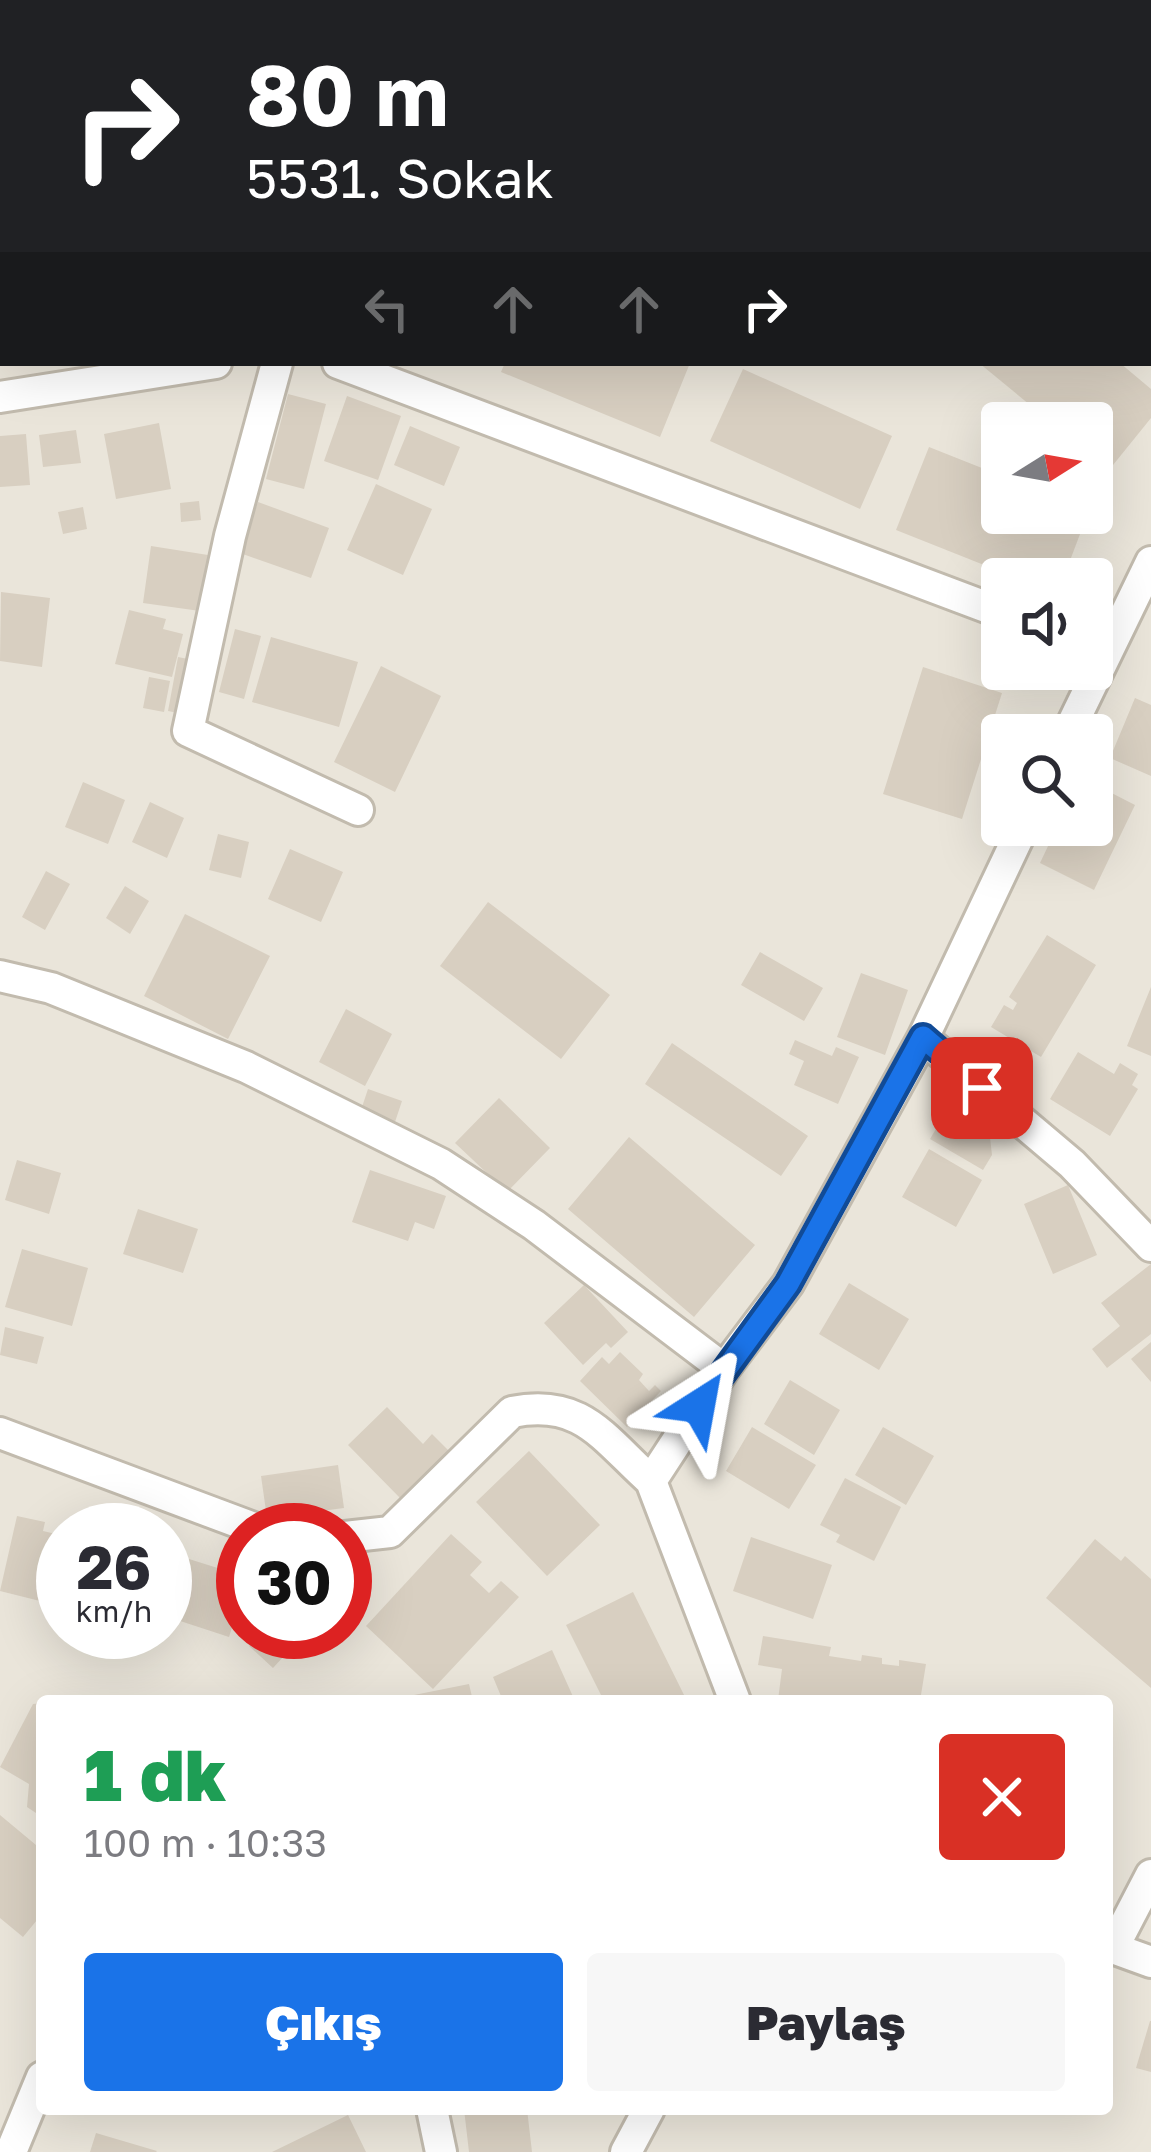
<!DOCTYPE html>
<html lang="tr">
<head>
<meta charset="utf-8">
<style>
  body { margin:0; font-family:"Golos Text",sans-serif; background:#f7f7f7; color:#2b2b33; height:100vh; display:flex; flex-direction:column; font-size:45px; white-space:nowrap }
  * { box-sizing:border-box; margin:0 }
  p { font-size:39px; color:#7c7c81 }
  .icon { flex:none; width:66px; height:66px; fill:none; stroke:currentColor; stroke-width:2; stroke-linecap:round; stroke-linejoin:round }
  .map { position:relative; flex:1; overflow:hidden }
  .details { position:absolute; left:36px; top:1695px; width:1077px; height:420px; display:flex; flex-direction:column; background:#fff; border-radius:12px; box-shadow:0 12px 48px #0002 }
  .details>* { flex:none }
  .guide { position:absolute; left:0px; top:0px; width:1152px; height:366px; box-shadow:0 12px 48px #0002; background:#202124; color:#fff; overflow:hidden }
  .needle { width:78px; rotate:79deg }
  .fabs { position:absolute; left:981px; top:402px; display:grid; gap:24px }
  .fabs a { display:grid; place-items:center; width:132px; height:132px; border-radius:12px; background:#fff; box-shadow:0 12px 48px #0002; font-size:60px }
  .speed { position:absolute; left:36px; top:1503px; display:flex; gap:24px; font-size:60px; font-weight:700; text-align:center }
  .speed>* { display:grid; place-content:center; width:156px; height:156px; border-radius:50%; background:#fff; box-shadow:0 12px 48px #0002; line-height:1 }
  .speed small { font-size:30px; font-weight:400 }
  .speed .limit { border:18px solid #d22; background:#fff; color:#111 }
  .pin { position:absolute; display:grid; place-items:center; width:102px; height:102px; color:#fff; margin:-51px; border-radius:24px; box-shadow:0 6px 18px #0006 }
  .me { position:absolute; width:132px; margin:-66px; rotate:34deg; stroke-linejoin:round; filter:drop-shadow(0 0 9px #0008) }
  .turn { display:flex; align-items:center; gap:42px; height:252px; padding:0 48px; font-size:54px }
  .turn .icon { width:156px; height:156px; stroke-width:2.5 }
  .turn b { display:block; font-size:84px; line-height:102px }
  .lanes { display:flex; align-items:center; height:114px; padding:0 48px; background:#0003; justify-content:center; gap:60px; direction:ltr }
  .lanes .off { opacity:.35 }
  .round { display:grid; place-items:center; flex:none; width:126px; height:126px; border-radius:12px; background:#f7f7f7 }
  .head { display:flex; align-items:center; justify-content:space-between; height:204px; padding:0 48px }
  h1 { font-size:72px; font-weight:800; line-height:90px; color:#1e9e55 }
  .cta { display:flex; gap:24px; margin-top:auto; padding:24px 48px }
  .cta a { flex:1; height:138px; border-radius:12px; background:#1a73e8; color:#fff; font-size:48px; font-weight:800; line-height:138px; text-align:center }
  .cta a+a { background:#f7f7f7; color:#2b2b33 }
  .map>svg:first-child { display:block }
</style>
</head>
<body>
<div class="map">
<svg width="1151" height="2152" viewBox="0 0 1151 2152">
  <rect width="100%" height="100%" fill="#f6f3ec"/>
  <path fill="#eae5da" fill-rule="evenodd" d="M0 0H1151V2152H0ZM3 3H1149V363H3ZM1002 423H1092V513H1002ZM1002 579H1092V669H1002ZM1002 735H1092V825H1002ZM63 1530H165V1632H63ZM243 1530H345V1632H243ZM42 1701H1107V2109H42Z"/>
  <path fill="#d8cfc1" d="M505 363H690L660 437 501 372Z
    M979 363H1120L1151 389V418L1109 470 1092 455V423H1052Z
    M743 369 892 436 860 509 710 441Z
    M288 394 326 404 304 489 266 479Z
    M347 396 401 416 378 480 324 461Z
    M159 423 171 489 116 499 104 434Z
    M410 426 460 447 444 486 394 465Z
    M76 430 81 463 43 467 39 435Z
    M26 434 30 485 0 487V436Z
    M929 447 1002 476V513H1088L1063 579H1019L896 530Z
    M376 484 432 509 403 575 347 550Z
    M199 501 201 520 181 522 180 503Z
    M258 502 329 528 311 578 240 553Z
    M83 507 87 529 63 534 58 512Z
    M151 546 208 555 200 611 143 603Z
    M1 592 50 598 42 667 0 661Z
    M129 610 166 619 163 629 183 634 172 677 115 664Z
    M235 629 261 636 244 699 219 692Z
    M271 637 358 662 339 727 252 702Z
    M178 657 193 660 183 714 168 711Z
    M381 666 441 696 395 792 334 762Z
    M923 667 1002 693 962 819 883 794Z
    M149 677 170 681 164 712 143 708Z
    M1135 698 1151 705V776L1110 758Z
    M83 782 125 800 108 844 65 827Z
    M1092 783 1135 805 1094 890 1040 863 1058 825H1092Z
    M150 802 184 818 167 858 132 842Z
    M218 834 249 842 241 878 209 870Z
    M290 849 343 872 321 922 268 899Z
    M46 871 70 884 45 930 22 917Z
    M125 886 149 901 130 934 106 918Z
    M488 902 610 995 561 1059 440 966Z
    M185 914 270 956 228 1039 144 996Z
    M1047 935 1096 965 1041 1057 991 1027 1004 1005 1013 1010 1017 1003 1009 997Z
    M760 952 823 988 804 1021 741 985Z
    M861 973 908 990 885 1055 837 1037Z
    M1151 987V1056L1127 1046Z
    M346 1009 392 1034 365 1086 319 1062Z
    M795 1040 832 1056 836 1047 859 1057 838 1104 794 1085 804 1061 789 1054Z
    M672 1043 808 1136 781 1176 645 1084Z
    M1078 1052 1114 1074 1120 1063 1138 1074 1132 1085 1138 1089 1110 1136 1050 1099Z
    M1013 1059 1033 1073 1021 1092 1000 1079Z
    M368 1089 402 1101 393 1128 359 1116Z
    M957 1093 987 1111 992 1155 983 1170 930 1139Z
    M499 1098 550 1148 507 1192 455 1143Z
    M629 1137 755 1245 694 1317 568 1209Z
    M929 1149 982 1180 956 1227 902 1197Z
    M17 1160 61 1173 49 1214 5 1200Z
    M370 1170 446 1196 434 1229 415 1222 408 1241 352 1222Z
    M1068 1185 1097 1255 1053 1274 1024 1204Z
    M138 1209 198 1229 183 1273 123 1254Z
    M22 1249 88 1268 72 1326 5 1307Z
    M1151 1264V1334L1107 1368 1092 1349 1120 1326 1101 1303Z
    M849 1283 909 1319 879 1370 819 1334Z
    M584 1285 628 1332 611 1348 606 1343 583 1365 544 1323Z
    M5 1327 44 1337 37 1364 0 1355Z
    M1151 1342V1382L1131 1359Z
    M620 1352 643 1374 639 1380 649 1391 655 1385 661 1391 627 1427 580 1381 602 1357 609 1364Z
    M790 1380 840 1410 814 1455 764 1424Z
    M387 1407 423 1444 432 1434 449 1451 400 1498 348 1445Z
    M752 1427 816 1465 789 1509 726 1471Z
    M883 1427 934 1456 906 1505 855 1475Z
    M529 1451 600 1525 547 1576 476 1502Z
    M338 1465 344 1508 267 1518 261 1476Z
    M845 1478 901 1507 874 1561 836 1542 840 1535 820 1525Z
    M17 1516 45 1522 43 1531 56 1534 40 1601 0 1591Z
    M451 1534 482 1562 470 1575 489 1593 501 1581 519 1597 433 1689 366 1626Z
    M751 1537 832 1565 813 1619 733 1591Z
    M1095 1539 1121 1561 1125 1556 1151 1579V1688L1046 1598Z
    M345 1555 369 1578 345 1601Z
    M189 1559 243 1576V1593L229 1637 171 1618Z
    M633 1592 687 1701H604L566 1625Z
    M262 1632H306L273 1668 249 1646Z
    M763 1636 831 1647 829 1656 861 1661 862 1655 882 1658V1664L899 1666V1660L926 1664 920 1701 778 1700 782 1669 758 1665Z
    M552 1650 575 1701H503L493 1677Z
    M469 1684 473 1701H394V1699Z
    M42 1703V1817L27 1807 29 1784 0 1767 33 1704Z
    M0 1815 42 1850V1914L23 1937 0 1918Z
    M1150 2021H1151V2072L1136 2068Z
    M464 2109H527L532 2152H469Z
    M348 2115 366 2152H272Z
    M96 2133 157 2151 156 2152H90Z"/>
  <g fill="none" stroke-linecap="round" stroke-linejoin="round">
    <g stroke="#c2bbae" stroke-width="36">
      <path id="street" d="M784 0 788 3
        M13 3 14 0
        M0 45 3 35
        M1149 295 1151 297
        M277 363 230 536 188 731 358 810
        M338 363 1002 613
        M0 397 216 363
        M1067 735 1151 562
        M0 976 51 988 246 1067 441 1164 534 1225 724 1369
        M923 1038 1072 1164 1151 1246
        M0 1433 259 1530
        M345 1537 390 1532 512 1412C582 1398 603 1438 651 1481
        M735 1701 651 1481 724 1369 788 1284 923 1038 1024 825
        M1107 1946 1151 1962
        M1113 1948 1151 1875
        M432 2109 441 2152
        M11 2152 42 2077
        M626 2152 649 2109"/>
    </g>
    <use href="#street" stroke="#fff" stroke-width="30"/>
  </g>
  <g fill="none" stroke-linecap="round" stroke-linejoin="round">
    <g stroke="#114b97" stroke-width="30">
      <path id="route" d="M699 1406 788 1284 923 1037 982 1088"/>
    </g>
    <use href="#route" stroke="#1a73e8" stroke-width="21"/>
  </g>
</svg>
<div class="fabs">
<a><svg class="needle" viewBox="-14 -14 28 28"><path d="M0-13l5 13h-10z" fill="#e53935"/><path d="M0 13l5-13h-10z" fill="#7c7c81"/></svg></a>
<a><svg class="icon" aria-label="sound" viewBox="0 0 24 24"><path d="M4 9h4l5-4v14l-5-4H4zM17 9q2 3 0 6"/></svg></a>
<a><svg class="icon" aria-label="search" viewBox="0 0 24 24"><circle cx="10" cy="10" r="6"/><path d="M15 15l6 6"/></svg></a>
</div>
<div class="speed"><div>26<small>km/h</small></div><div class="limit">30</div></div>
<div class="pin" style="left:982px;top:1088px;background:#d93025"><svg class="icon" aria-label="arrive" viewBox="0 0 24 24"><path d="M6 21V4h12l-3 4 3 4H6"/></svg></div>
<svg class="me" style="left:699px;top:1406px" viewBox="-20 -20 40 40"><path d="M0-17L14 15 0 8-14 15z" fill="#1a73e8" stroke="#fff" stroke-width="4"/></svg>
<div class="guide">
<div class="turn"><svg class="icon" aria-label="right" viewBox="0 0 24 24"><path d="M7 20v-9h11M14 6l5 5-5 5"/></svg><div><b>80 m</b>5531. Sokak</div></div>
<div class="lanes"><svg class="icon off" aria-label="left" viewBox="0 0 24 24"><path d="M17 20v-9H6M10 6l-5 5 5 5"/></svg><svg class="icon off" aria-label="ahead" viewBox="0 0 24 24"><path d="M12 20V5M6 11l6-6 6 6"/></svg><svg class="icon off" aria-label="ahead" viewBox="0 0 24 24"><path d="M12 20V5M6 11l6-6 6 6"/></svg><svg class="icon" aria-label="right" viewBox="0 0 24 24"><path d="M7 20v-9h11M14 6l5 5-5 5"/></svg></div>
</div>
<section class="details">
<div class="head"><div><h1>1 dk</h1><p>100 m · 10:33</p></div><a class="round" style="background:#d93025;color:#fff"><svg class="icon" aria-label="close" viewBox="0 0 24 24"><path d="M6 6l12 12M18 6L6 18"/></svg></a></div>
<div class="cta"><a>Çıkış</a><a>Paylaş</a></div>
</section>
</div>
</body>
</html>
